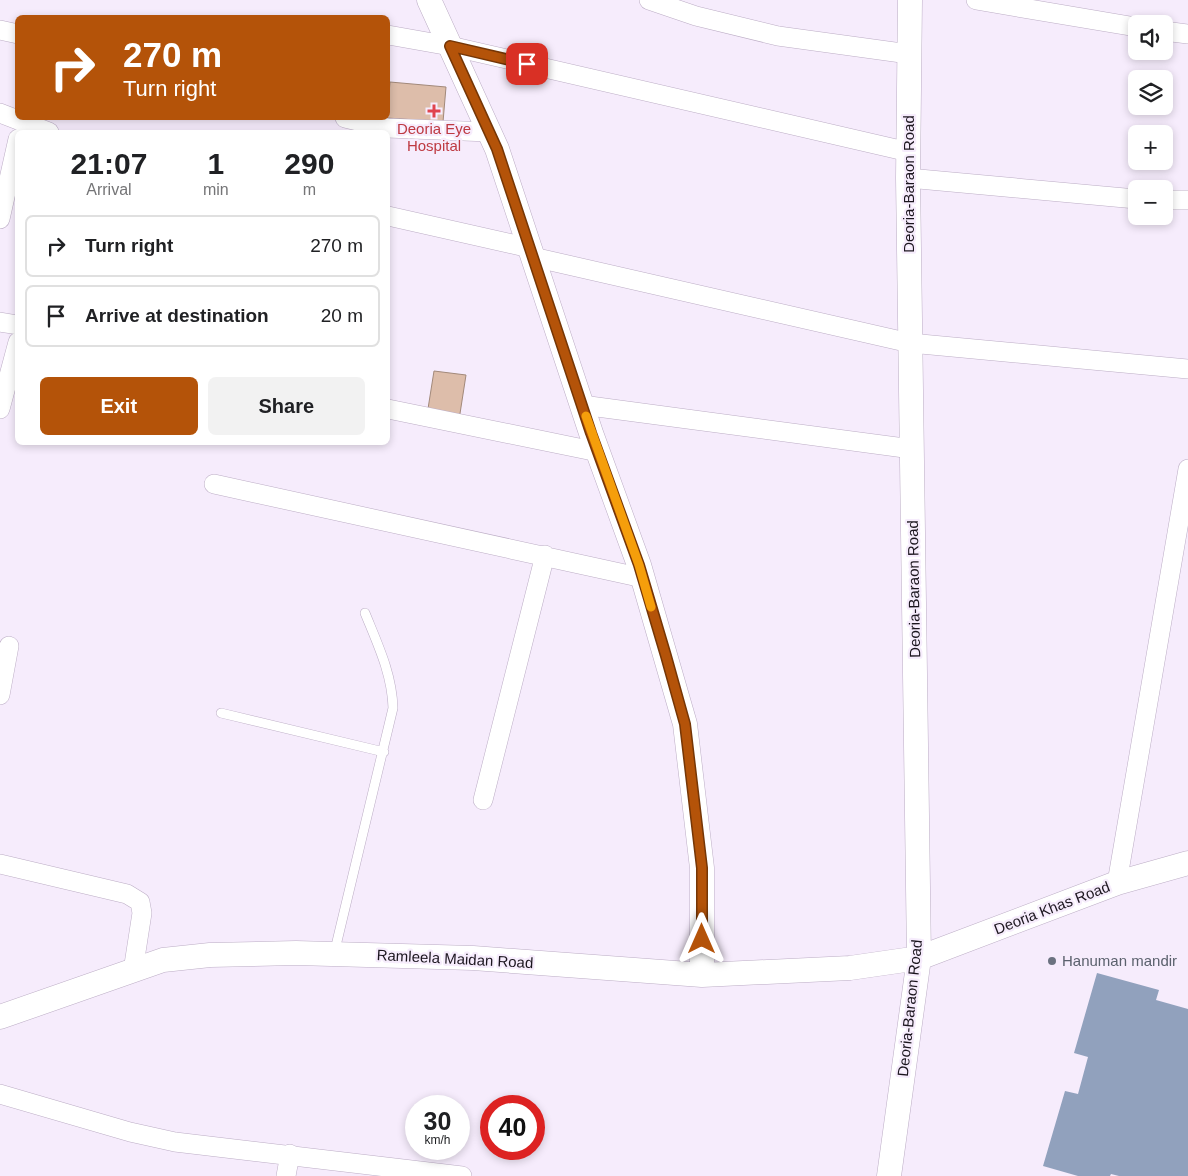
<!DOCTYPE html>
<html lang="en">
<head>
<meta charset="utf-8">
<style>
  body { margin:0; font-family:Helvetica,sans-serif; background:#f2f2f2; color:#202124; height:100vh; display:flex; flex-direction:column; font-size:19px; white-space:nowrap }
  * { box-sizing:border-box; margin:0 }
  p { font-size:16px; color:#757577 }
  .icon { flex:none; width:28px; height:28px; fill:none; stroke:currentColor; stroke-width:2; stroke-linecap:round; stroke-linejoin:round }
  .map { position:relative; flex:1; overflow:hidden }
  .drawer { position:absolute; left:15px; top:130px; width:375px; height:315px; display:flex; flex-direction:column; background:#fff; border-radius:8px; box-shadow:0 2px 8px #0003 }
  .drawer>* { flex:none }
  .hud { position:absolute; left:15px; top:15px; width:375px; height:105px; border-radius:8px; box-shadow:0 2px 8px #0003; background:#b45309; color:#fff; overflow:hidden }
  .tools { position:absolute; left:1128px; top:15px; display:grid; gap:10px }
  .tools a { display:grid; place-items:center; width:45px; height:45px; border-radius:8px; background:#fff; box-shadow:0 2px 8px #0003; font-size:25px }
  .speed { position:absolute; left:405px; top:1095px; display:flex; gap:10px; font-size:25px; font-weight:700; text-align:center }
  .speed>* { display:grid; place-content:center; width:65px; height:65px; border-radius:50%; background:#fff; box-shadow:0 2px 8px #0003; line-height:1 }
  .speed small { font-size:12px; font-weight:400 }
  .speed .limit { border:8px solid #d22; background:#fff; color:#111 }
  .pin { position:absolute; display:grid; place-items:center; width:42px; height:42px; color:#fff; margin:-21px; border-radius:10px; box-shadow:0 2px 8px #0006 }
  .me { position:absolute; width:55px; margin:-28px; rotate:0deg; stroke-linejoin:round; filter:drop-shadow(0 0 4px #0008) }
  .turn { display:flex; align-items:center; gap:18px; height:105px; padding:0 25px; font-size:22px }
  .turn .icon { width:65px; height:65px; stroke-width:2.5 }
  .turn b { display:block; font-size:35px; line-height:42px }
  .eta { display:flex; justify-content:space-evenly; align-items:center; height:85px; text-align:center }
  .eta b { font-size:30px; font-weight:600; line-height:35px }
  .action { display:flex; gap:10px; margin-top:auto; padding:10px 25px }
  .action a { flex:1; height:58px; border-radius:8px; background:#b45309; color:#fff; font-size:20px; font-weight:600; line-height:58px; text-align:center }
  .action a+a { background:#f2f2f2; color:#202124 }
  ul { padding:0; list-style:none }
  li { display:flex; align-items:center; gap:15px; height:62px; margin:0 10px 8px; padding:0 15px; border:2px solid #e0e0e0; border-radius:8px }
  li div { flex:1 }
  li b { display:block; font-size:19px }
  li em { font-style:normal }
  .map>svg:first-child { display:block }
</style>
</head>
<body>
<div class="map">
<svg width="1188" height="1176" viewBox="0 0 1188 1176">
  <rect width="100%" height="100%" fill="#f6ecfc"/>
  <path fill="#91a1bd" d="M1097 973 1159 990 1156 1000 1188 1009V1176H1119L1111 1174 1110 1176H1078L1043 1166 1065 1091 1078 1094 1088 1057 1074 1053Z"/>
  <path fill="#ddbdaa" stroke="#a2897a" d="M390 82 446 87 443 122 387 118Z
    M434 371 466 375 459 420 427 415Z"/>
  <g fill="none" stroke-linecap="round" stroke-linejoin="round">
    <g stroke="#bcadc5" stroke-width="10">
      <path id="service" d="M221 713 384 752
        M334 954 393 708C392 674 378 645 365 613"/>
    </g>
    <g stroke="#bcadc5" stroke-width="20">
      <path id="minor" d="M649 0 696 16 778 36 909 54
        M976 0 1136 27
        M0 30 18 34
        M1164 31 1188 34
        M388 35 450 46 909 152
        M0 113 49 132
        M345 118 387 128 489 132
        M908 178 1136 199
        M1164 200H1188
        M388 216 530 248
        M0 219 18 139
        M533 257 910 343 1188 369
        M0 322 18 325
        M582 405 912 449
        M0 409 18 342
        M388 409 598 452
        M214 484 643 578
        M0 695 9 646
        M483 800 545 555
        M0 864 127 894 140 902 142 913 133 971
        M1117 883 1188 469
        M0 1094 130 1132 175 1142 462 1176
        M286 1176 290 1154"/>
    </g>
    <g stroke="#bcadc5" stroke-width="25">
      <path id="tertiary" d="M429 0 497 149 591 433 639 565 685 724 702 868V975
        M0 1017 163 960 210 955 296 953 473 958 702 975 850 968 919 958 1117 883 1188 863
        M889 1176 919 958 908 178 910 0"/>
    </g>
    <use href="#service" stroke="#fff" stroke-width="9"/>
    <use href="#minor" stroke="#fff" stroke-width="19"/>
    <use href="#tertiary" stroke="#fff" stroke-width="24"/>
  </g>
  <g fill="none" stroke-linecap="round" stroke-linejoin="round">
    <g stroke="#753606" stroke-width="12">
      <path id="route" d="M527 64 450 46 497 149 591 433 639 565 666 656 685 724 702 868V939"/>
    </g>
    <use href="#route" stroke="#b45309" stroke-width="9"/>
    <path stroke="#f59e0b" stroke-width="9" d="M586 416 639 565 651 607"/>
  </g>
  <path fill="#e0444e" stroke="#f6ecfc" stroke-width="2" d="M431.5 103.5h5v5h5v5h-5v5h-5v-5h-5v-5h5z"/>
  <circle fill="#6b7280" stroke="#f6ecfc" stroke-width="2" cx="1052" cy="961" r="5"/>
  <g text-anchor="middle" stroke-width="4.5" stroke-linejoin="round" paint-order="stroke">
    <g font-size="15" fill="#be3a42" stroke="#f6ecfc">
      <text x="434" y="134">Deoria Eye<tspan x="434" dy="17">Hospital</tspan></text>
    </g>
    <g font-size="15" fill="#1b151e" stroke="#f6ecfc">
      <text transform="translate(909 184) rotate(-90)" y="5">Deoria-Baraon Road</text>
      <text transform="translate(914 589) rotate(-91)" y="5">Deoria-Baraon Road</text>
      <text transform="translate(1052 908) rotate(-21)" y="5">Deoria Khas Road</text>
      <text transform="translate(455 959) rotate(3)" y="5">Ramleela Maidan Road</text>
      <text transform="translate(910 1008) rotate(-84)" y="5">Deoria-Baraon Road</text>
    </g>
    <g font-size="15" fill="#5b616d" stroke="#f6ecfc" text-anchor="start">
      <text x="1062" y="966">Hanuman mandir</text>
    </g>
  </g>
</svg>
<div class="tools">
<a><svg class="icon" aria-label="sound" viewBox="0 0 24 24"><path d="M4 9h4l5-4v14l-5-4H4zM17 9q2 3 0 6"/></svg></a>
<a><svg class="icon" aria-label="layers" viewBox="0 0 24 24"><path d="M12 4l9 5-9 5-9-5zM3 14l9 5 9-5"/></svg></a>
<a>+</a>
<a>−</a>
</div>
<div class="speed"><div>30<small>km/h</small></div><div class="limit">40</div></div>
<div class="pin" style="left:527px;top:64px;background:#d93025"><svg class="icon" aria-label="arrive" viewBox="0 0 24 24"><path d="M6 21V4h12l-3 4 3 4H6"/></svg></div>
<svg class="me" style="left:702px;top:939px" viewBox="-20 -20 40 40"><path d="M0-17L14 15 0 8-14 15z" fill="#b45309" stroke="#fff" stroke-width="4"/></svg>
<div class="hud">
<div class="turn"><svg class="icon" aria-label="right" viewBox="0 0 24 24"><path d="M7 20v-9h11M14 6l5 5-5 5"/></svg><div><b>270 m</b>Turn right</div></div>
</div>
<section class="drawer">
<div class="eta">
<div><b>21:07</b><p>Arrival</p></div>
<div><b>1</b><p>min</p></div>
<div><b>290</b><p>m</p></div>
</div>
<ul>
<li><svg class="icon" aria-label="right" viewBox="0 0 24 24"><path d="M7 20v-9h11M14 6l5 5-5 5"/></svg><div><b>Turn right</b></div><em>270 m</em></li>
<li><svg class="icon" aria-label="arrive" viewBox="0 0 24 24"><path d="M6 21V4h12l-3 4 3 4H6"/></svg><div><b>Arrive at destination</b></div><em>20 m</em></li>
</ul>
<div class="action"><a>Exit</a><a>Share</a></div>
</section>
</div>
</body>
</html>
